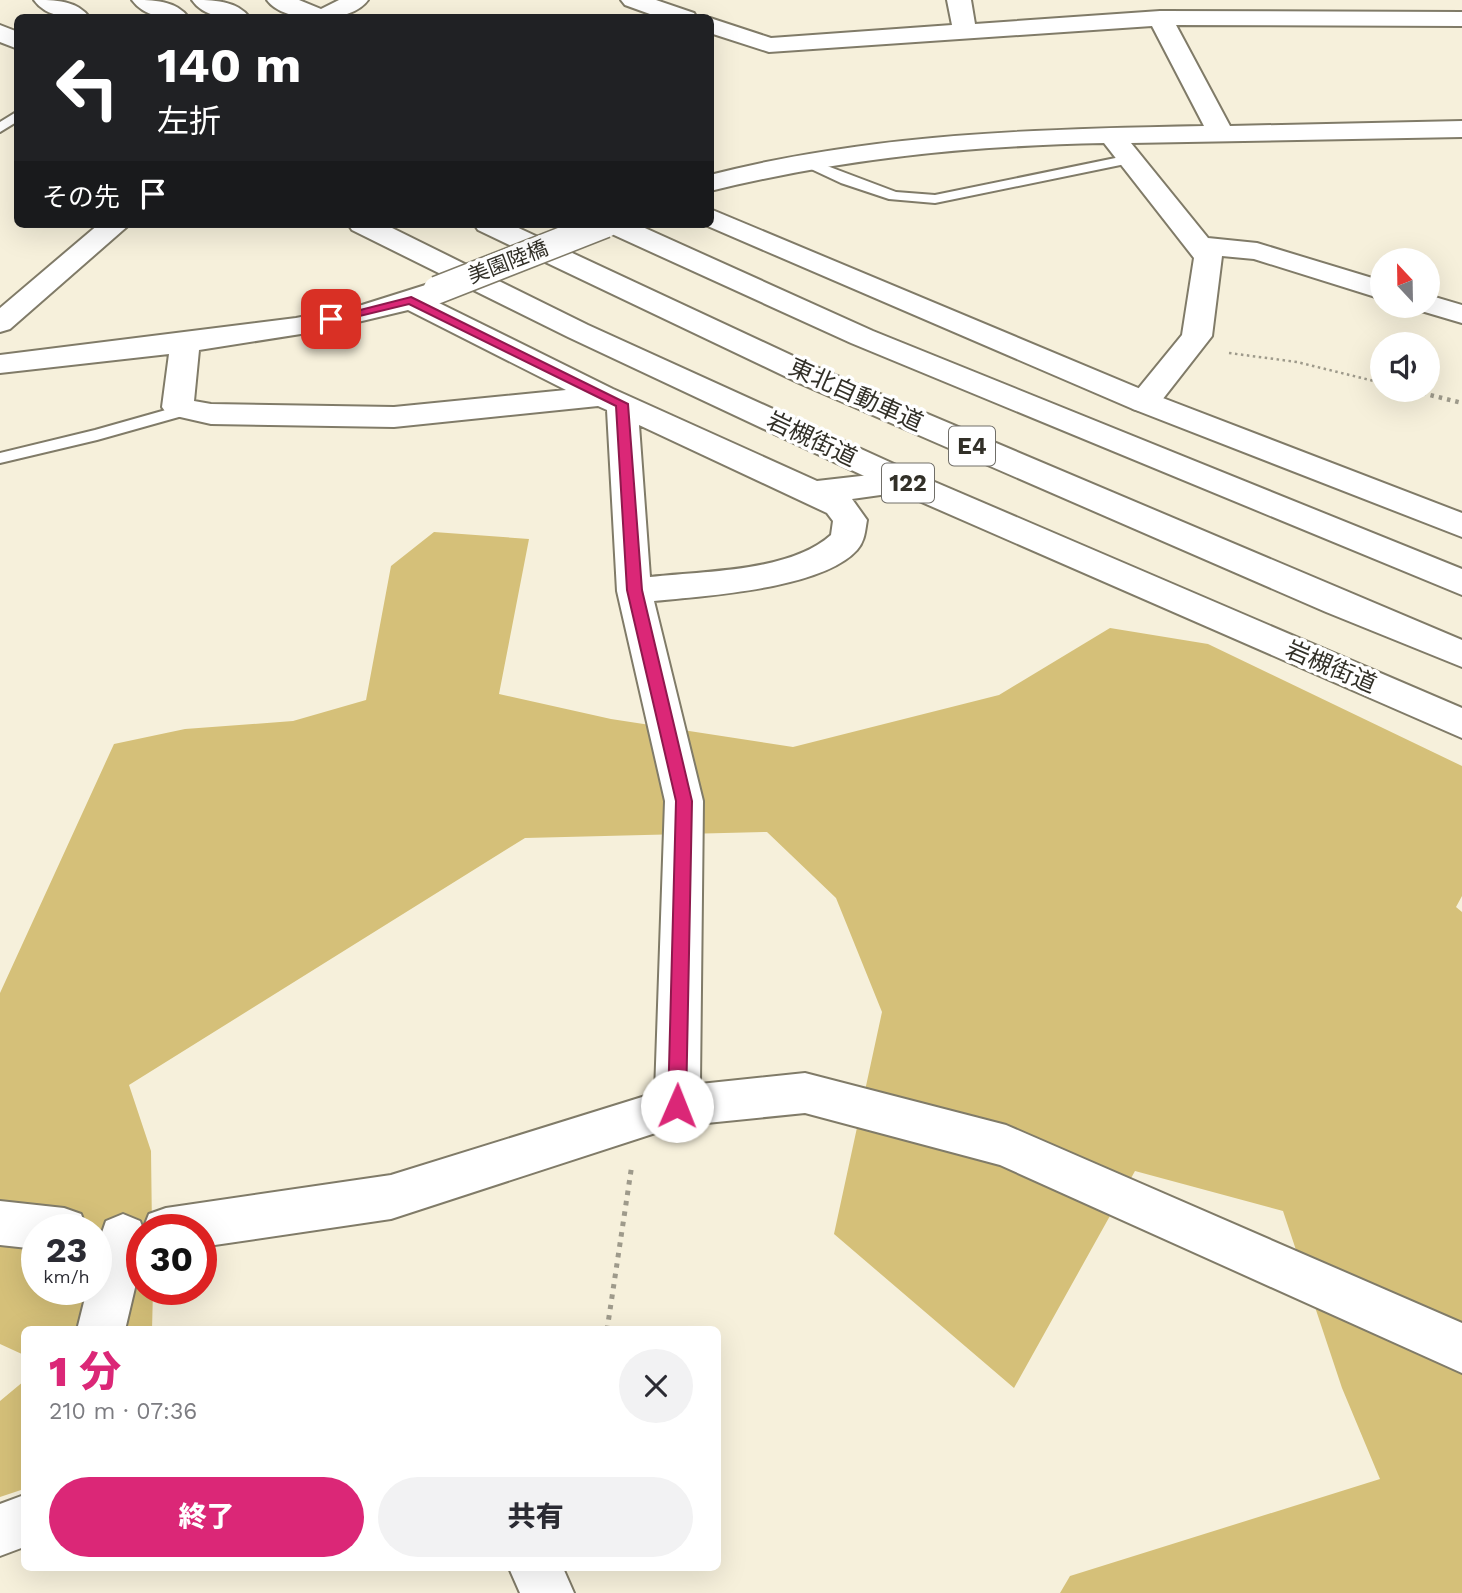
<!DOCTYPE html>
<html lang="ja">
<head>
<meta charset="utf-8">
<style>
  body { margin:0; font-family:"Work Sans","Noto Sans JP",sans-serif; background:#f2f2f3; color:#2b2b33; height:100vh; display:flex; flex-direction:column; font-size:26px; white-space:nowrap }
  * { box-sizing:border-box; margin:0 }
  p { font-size:23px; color:#7c7c81 }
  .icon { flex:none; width:38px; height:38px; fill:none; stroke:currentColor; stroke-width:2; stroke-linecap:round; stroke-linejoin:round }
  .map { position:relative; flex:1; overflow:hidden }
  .side { position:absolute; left:21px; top:1326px; width:700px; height:245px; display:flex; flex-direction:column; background:#fff; border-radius:10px; box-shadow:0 7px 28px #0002 }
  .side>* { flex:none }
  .banner { position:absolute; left:14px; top:14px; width:700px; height:214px; border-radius:10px; box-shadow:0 7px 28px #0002; background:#202124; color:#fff; overflow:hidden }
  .needle { width:46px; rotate:338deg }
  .buttons { position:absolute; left:1370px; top:248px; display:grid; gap:14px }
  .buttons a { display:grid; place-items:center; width:70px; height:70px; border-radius:50%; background:#fff; box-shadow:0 7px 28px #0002; font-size:35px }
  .speed { position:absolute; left:21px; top:1214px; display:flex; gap:14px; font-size:35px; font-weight:700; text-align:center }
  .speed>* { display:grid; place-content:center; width:91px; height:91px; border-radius:50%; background:#fff; box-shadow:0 7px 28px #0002; line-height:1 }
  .speed small { font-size:18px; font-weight:400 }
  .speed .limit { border:10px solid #d22; background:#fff; color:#111 }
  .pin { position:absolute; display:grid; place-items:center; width:60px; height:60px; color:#fff; margin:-30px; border-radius:14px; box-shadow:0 4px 10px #0006 }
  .me { position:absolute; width:77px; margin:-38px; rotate:1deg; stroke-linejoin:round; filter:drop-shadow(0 0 5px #0008) }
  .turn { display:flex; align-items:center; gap:24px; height:147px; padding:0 28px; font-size:32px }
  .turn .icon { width:91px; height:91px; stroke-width:2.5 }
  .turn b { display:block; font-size:49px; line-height:60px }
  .then { display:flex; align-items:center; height:66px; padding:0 28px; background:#0003; gap:14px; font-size:26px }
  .round { display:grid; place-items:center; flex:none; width:74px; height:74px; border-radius:37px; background:#f2f2f3 }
  .summary { display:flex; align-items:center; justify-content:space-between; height:119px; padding:0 28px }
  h1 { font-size:42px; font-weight:800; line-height:52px; color:#db2777 }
  .cta { display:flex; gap:14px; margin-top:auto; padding:14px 28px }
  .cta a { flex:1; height:80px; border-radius:42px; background:#db2777; color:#fff; font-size:28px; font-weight:800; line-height:80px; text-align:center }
  .cta a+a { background:#f2f2f3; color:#2b2b33 }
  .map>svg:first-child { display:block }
</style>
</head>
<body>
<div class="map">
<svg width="1462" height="1593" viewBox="0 0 1462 1593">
  <rect width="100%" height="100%" fill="#f6f0db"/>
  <path fill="#d5c079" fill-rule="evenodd" d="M434 532 529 539 499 694 611 719 793 747 999 695 1110 628 1208 644 1462 766V896L1456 907 1462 912V1593H1060L1070 1576 1380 1479 1342 1388 1283 1211 1135 1171 1014 1388 834 1234 882 1012 836 898 767 832 525 838 129 1085 151 1151 152 1230H142V1290H153L152 1330H24V1355L0 1344V993L114 744 185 729 293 721 366 700 391 566ZM37 1230H96V1290H37Z
    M24 1381V1489L0 1497V1401Z"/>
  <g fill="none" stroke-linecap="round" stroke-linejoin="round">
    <g stroke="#807b68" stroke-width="4">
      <path id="service" d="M18 111V121L0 132V122Z
        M1130 155 1137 159 1135 162 935 203 889 199 841 183 794 161 796 158H806L896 192 935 195Z
        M187 404 195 409 193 413 97 440 0 463V453L95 430Z"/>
    </g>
    <g stroke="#807b68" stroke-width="4">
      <path id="minor" d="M267 0H299L321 9 339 0H368C351 25 284 24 267 0Z
        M621 0H656L694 13 697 18H661L625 5Z
        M947 0H971L975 24 1160 11 1462 12V26L1176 25 1230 126 1462 121V137L1131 143 1208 238 1257 243 1382 281V299L1254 259 1222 256 1212 336 1155 409 1144 412 1133 409 1129 402 1133 395 1182 335 1194 258 1104 143C966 146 845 158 710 191V175C873 133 1038 129 1204 126L1152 26 769 52 710 33V18L771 38 952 25Z
        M99 224H130L10 329 0 332V308Z
        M435 282 445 285 449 291 445 297 435 301 613 389 817 481 905 471 916 474 921 482 916 490 852 499 867 520C865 531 865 541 857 550 822 589 704 596 654 601L703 801 700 1084 805 1073 1006 1125 1462 1323V1373L1000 1165 805 1113 677 1126 391 1219 201 1247V1230H142V1258L125 1330H77L87 1290H96V1250L106 1221 123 1214 140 1221 143 1229 149 1214 166 1208 391 1175 655 1093 665 801 617 591 607 410 598 406 394 427 211 424 167 414 162 407 169 354 0 373V355L296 318 362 305ZM408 310 566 390 394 407 211 404 194 401 199 350 320 331ZM639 425 827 513 833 521 831 535C790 572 703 571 650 577Z
        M1428 295 1462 305V323L1418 310 1415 306H1428Z
        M0 1201 64 1208 81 1214 87 1230H37V1249L0 1245Z
        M24 1495V1547L0 1556V1504Z
        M509 1568H563L574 1593H520Z"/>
    </g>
    <g stroke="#807b68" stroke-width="4">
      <path id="trunk" d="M192 0C212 0 237 0 250 18 230 18 205 19 192 0Z
        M0 25 18 32V49L0 42Z
        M710 209 1155 395 1462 513V537L1133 409 703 224H710Z
        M348 224H384L588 325 916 474 1462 708V738L894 490 568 337 352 230Z"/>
    </g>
    <g stroke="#807b68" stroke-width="4">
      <path id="motorway" d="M34 0C55 0 77 0 90 18 70 18 47 18 34 0Z
        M132 0C153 0 176 0 189 18 169 18 146 19 132 0Z
        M474 224H510L821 369 1462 640V667L1326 612 799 383 478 230Z
        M599 224H636L873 331 1462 569V595L851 343 603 230Z"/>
    </g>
    <path stroke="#9e9a8b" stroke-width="2.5" stroke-dasharray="2.5 3.5" stroke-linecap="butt" d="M1229 353 1297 362 1382 383
      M1410 390 1421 393"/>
    <path stroke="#9e9a8b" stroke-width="4.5" stroke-dasharray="3.5 5" stroke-linecap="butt" d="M1414 391 1462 403"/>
    <path stroke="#9e9a8b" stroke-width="5" stroke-dasharray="4.5 6" stroke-linecap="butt" d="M607 1330 632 1164"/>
    <use href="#service" fill="#fff" fill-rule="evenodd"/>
    <use href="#minor" fill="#fff" fill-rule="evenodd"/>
    <use href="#trunk" fill="#fff" fill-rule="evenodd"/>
    <use href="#motorway" fill="#fff" fill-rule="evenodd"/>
    <g stroke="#807b68" stroke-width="30" stroke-linecap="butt">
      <path id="minor-bridge" d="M437 290 605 224"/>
    </g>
    <use href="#minor-bridge" stroke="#fff" stroke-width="27"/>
  </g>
  <path fill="#db2777" stroke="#8e194d" stroke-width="2" d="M411 297 628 404 642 590 692 801 686 1106 684 1112 677 1115 671 1112 668 1106 676 801 627 590 616 406 409 304 331 323 325 319Z"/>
  <g text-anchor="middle" stroke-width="7" stroke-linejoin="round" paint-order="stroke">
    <g font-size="21" fill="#323028" stroke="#fff">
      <text transform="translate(508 262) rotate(-21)" y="7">美園陸橋</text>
    </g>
    <g fill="#fff" stroke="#706e68" stroke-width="2">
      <rect x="949" y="426.5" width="46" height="39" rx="5"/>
      <rect x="882" y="463.5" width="52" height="39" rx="5"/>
    </g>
    <g font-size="23" font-weight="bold" fill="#323028">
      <text x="972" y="454">E4</text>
      <text x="908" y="491">122</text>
    </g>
    <g font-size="24" fill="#323028" stroke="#fff">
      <text transform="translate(856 395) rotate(24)" y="8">東北自動車道</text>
      <text transform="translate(812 439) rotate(25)" y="8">岩槻街道</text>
      <text transform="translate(1331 667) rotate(23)" y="8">岩槻街道</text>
    </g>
  </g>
</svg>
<div class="buttons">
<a><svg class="needle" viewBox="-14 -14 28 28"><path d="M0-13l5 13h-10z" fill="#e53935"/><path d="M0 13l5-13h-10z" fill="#7c7c81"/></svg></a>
<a><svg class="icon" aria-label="sound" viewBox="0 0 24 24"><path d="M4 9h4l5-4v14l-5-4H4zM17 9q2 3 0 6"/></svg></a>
</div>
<div class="speed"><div>23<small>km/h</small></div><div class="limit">30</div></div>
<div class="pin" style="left:331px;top:319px;background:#d93025"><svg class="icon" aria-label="arrive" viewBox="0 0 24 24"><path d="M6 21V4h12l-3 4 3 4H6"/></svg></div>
<svg class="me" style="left:677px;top:1106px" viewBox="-20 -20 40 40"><circle r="19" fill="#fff"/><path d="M0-13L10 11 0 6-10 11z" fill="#db2777"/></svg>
<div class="banner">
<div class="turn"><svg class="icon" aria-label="left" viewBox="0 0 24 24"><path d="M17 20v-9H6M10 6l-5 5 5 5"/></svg><div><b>140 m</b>左折</div></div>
<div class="then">その先<svg class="icon" aria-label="arrive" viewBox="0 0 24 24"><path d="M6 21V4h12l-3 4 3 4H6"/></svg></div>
</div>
<section class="side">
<div class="summary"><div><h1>1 分</h1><p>210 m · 07:36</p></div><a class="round"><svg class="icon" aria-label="close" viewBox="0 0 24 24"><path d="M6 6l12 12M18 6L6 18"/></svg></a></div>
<div class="cta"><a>終了</a><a>共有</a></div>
</section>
</div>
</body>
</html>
